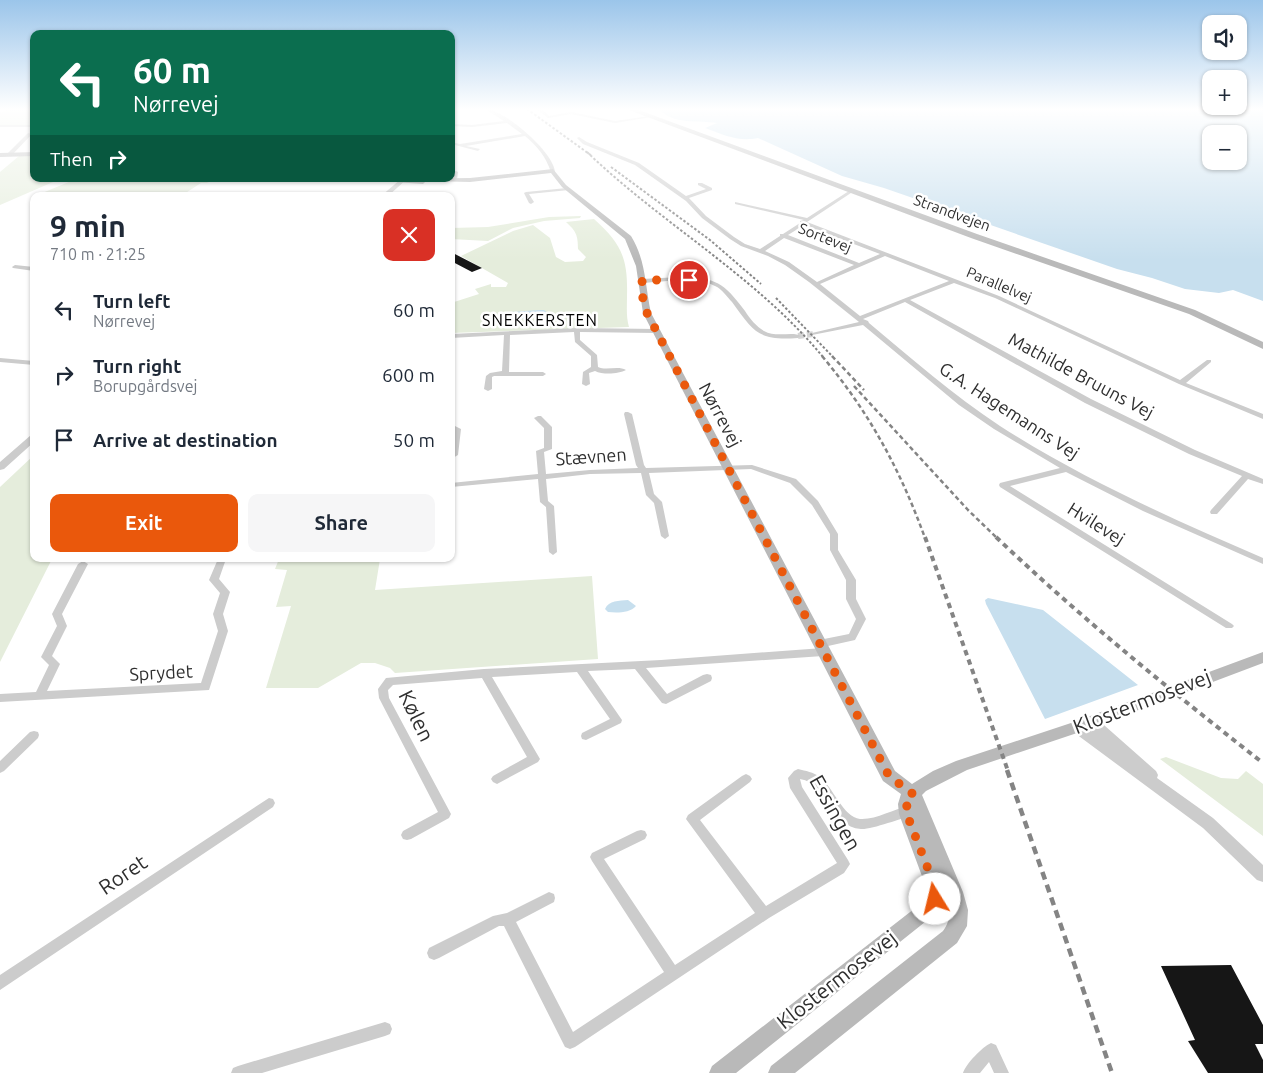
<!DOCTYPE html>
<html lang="en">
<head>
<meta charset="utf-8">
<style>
  body { margin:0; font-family:Ubuntu,sans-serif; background:#f6f6f7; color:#1f2937; height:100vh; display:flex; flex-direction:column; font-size:19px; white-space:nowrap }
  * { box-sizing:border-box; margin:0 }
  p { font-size:16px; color:#747a83 }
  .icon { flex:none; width:28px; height:28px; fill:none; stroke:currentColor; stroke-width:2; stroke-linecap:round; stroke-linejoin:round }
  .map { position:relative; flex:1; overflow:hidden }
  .details { position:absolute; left:30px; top:192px; width:425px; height:370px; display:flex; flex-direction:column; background:#fff; border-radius:10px; box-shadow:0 1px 4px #0004 }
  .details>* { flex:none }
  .hud { position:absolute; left:30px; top:30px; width:425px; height:152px; border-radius:10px; box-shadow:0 1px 4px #0004; background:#0b6e4f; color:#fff; overflow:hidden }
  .tools { position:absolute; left:1202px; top:15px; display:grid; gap:10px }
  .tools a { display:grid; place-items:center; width:45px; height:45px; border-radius:10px; background:#fff; box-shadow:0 1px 4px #0004; font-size:25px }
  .pin { position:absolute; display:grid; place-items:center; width:42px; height:42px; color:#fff; margin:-21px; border:2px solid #fff; border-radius:50%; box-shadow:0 1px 5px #0007 }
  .me { position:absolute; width:55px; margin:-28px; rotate:351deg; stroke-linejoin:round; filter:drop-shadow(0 0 4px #0008) }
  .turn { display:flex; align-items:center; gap:18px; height:105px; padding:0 20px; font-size:22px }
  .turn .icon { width:65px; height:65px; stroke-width:2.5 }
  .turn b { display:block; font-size:35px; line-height:42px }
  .then { display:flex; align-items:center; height:48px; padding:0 20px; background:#0003; gap:10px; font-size:19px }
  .round { display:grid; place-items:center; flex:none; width:52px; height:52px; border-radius:10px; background:#f6f6f7 }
  .overview { display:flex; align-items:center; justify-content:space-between; height:85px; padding:0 20px }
  h1 { font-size:30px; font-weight:600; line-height:38px }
  .primary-button { display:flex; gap:10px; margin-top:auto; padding:10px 20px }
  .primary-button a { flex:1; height:58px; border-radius:10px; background:#ea580c; color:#fff; font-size:20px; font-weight:600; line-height:58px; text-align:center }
  .primary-button a+a { background:#f6f6f7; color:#1f2937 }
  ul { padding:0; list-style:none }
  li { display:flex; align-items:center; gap:15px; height:65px; padding:0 20px }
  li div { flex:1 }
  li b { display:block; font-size:19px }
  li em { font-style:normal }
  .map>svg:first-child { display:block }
</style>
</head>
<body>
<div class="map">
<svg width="1263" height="1073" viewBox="0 0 1263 1073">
  <rect width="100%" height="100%" fill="#fff"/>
  <path fill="#e5eddc" d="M8 109H34V126L0 125V113Z
    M34 155V179H60L0 205V172L19 156Z
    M76 179H214L207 183H201L181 196H35Z
    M581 216 580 218 544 221 513 228 488 241 451 239V228L488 227 549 217Z
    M594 219C622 244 628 259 627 296 627 307 626 317 629 327L451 333V303L479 294 475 289 491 284V287H506L508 283 461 256 513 231 533 225 550 238 556 257 565 262 583 261 586 257 578 249C578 235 576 231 566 222Z
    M34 455V559H52L0 662V487Z
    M279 559H380L375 590 592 576 598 659 395 673 390 668 375 663H361L318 688H266L291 606 276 607 287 570 275 569Z
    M1166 757 1221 778 1238 779 1246 771 1263 784V836L1160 759Z"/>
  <path fill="#c7dfee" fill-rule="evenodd" d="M659 109H1263V301L1233 290 1219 293 1185 289 1152 278 1117 269 884 188 842 176 758 138C738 142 724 135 705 128L717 123C700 120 672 125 659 109ZM1211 134H1239V161H1211Z
    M540 310H544L550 315 549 317 513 319 510 315 511 312Z
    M988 598 1043 610 1138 685 1045 719 986 604 985 600Z
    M628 600 636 606C630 613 617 613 608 612L605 609C609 600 619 601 628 600Z"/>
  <path fill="#161616" d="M451 252 482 268 472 272 451 261Z
    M677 267H692L693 276 678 275Z
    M1231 965 1263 1025V1044H1255L1263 1060V1073H1208L1188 1041 1195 1040 1161 966Z"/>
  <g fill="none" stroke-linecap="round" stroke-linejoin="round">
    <path stroke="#d5d5d5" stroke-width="6" stroke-dasharray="6 3" stroke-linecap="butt" d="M798 336 814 334"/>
    <path fill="#ccc" fill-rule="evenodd" d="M485 109C504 109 554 152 555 172H551C545 156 539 148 525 136L466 146 480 149 478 151 451 144V142L460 144 522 134 507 123 472 127 451 126V124L472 125 504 121Z
      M537 109H542L549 116 571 112 615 121 649 116 651 117 615 123 571 114 548 118Z
      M0 125H34V127H0Z
      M28 133 32 134 11 156H7V154Z
      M579 137 587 142 639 163 686 196 706 189 698 185V183H702L712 188V190L689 198 706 216 734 237 745 244 760 249 780 236V234H783L800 223V221L804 220 735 204V202L807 218 852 189H854V191L807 222 999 296 1180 380 1207 360H1211V362L1186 383 1263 414V419L1179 384 995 298 954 283 910 300 1091 399 1195 450 1263 479V484L1248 479 1217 514H1211L1210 512 1211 510 1242 476 1189 454 1085 403 905 302 863 319 868 321 869 323C911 358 953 395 1000 426 1082 479 1173 519 1263 558V564L1143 511 1066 472 1010 486 1232 624 1234 626 1232 628H1226L1000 487 999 485 1000 483 1060 468 994 429 959 405 863 325 812 335V333L859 322 809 282 785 265 768 256 741 246 730 239 702 218 686 201 635 165 583 144 577 138ZM804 225 880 254 859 263 788 235ZM784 238 854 265 817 282 789 262 765 251ZM885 256 949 281 860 316 820 284Z
      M456 171 458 172 457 180 455 181 453 180 454 172Z
      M567 188H569V190L529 194 534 202 531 204 529 203 524 193 526 192Z
      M15 265 34 267V271L13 268 12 267Z
      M680 277C717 278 723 282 745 311 750 319 756 326 764 331 776 338 793 331 801 336L798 338C758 341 754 332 732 302 727 297 722 289 715 286 696 276 663 282 642 283L639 281 642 279Z
      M577 328 657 329 660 331 657 333 580 332V340L597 355 598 367C607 371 618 365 626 370 619 374 603 375 595 371L589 373 590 384 586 386 582 384 583 372 591 367V356L575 342 574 332 510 335 509 372H543L546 374 543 376H494L492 377V389L488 391 484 389 486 376 490 373 502 371 504 335 451 338V334Z
      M0 358 34 361V365L0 362Z
      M625 412H628L632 414 644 465 646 468 752 465 796 479 818 501 838 534V550L856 580V599L866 619 855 640 819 648 815 647 814 644 815 641 819 640 849 634 856 619 846 599V580L830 550V534L812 505 790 483 751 469 649 473 654 494 662 502 669 536 665 539 661 536 654 503 646 495 641 473 590 474 546 479 548 501 554 506 557 552 553 555 549 552 546 507 540 502 538 479 451 487V483L538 474 536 451 544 448V428L534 418 538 416H541L552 427V449L544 452 546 474 590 470 638 468 636 465 624 414Z
      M451 424 461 429 458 455 451 459 453 430 451 429Z
      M218 559H226L219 579 230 592 223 614 228 631 209 690 0 702V694L36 692 49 665 41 657 57 626 52 614 78 564 83 561 88 564 62 614 67 626 52 656 60 664 47 691 201 683 218 631 213 614 220 593 209 580Z
      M823 648 827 649 828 652 827 655 823 656 646 668 667 694 703 675 707 674 711 675 712 678 711 681 666 704 662 703 635 669 588 671 622 720 621 723 586 740 582 739 581 736 582 733 610 719 577 672 492 677 540 759 538 762 497 784 493 782 491 779 493 776 527 757 482 678 393 685 388 690 389 698 451 814 449 818 411 839 407 840 403 839 401 835 403 831 438 812 379 698 378 689 386 678 484 669 661 660Z
      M34 731 38 732 39 735 38 738 4 771 0 773V761L30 732Z
      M798 769C806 771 813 772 820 777 833 787 843 817 860 819 876 820 893 809 909 806L913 807 915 811 913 815C903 818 870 830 861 829 830 827 829 784 800 779L802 787 848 860 850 864 844 873 769 918 575 1047 570 1049 565 1047 504 926H499L439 958 434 960 429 958 427 953 429 948 493 916 507 913 549 892 554 894 555 898 554 902 516 922 573 1032 664 972 592 861 590 857 592 853 637 831 641 830 645 831 647 835 645 839 604 859 675 965 755 913 686 819 688 815 742 776 746 774 750 776 752 779 750 782 700 820 766 906 837 863 790 788 788 778 794 771Z
      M269 798 273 799 275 803 273 807 0 990V975Z
      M385 1022 390 1024 392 1029 390 1034 385 1036 262 1073H231L233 1068 238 1066Z
      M991 1043 996 1045 1009 1073H994L989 1062 980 1073H963C966 1064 982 1047 991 1043Z"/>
    <path fill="#ccc" fill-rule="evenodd" d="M401 179H407L388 196H381Z
      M34 434V442L4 469 0 470V462L31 435Z
      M1091 716 1096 718 1156 771 1158 775 1157 778 1213 818 1263 865V882L1257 880 1203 828 1072 731 1070 727 1072 723 1077 721 1088 728 1084 722 1086 718Z"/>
    <path fill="#b9b9b9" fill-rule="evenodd" d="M626 109H636L977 234 1195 310 1263 342V349L1189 314 971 238Z
      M34 152V156L0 157V153Z
      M553 169 566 185 631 236C646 260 645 286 651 313L895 771 912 784 933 771 956 761 1074 722 1263 652V663L1083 731 967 770 926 791 922 795 963 892 968 910 967 926 957 943 795 1073H768L771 1066 943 931C953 918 949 904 944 890V899L935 914 736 1073H709L712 1066 923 902 926 897V887L899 814 898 804 901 794 883 781 643 313 636 266 625 239 562 187 551 173 470 182 426 181 423 184 382 181 379 179 470 178Z"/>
    <path stroke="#848484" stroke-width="2" stroke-dasharray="2.5 2" stroke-linecap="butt" d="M527 109 592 156
      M587 152C663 225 756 276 823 357
      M611 167 710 240 761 284
      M776 298 833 357"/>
    <path stroke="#848484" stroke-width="2.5" stroke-dasharray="4.5 3" stroke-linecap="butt" d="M822 356C869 412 900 469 925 538
      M832 356 864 390
      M854 386 968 510 997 538"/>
    <path stroke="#848484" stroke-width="4" stroke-dasharray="5.5 4.5" stroke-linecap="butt" d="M925 537 1008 771
      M996 537C1080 617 1171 691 1263 763"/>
    <path stroke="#848484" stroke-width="4.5" stroke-dasharray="8 5.5" stroke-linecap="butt" d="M1007 770 1112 1073"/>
  </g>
  <linearGradient id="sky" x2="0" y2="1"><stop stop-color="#9bc5ea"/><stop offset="0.42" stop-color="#fff"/><stop offset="1" stop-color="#fff" stop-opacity="0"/></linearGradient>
  <rect width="1263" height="260" fill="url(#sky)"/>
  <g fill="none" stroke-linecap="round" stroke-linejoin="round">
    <path stroke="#ea580c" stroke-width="9" stroke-dasharray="0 16.2" d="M689 280H642L643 301 647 313 889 776 913 794 908 797 906 812 935 887V899"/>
  </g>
  <g text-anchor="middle" stroke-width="5" stroke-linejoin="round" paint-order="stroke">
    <g font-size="15" fill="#2f2f2f" stroke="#fff">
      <text transform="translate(952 213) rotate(20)" y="5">Strandvejen</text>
      <text transform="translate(825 238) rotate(22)" y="5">Sortevej</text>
      <text transform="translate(999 285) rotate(23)" y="5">Parallelvej</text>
    </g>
    <g font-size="16" letter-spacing="1" fill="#000" stroke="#fff">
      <text x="540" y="326">SNEKKERSTEN</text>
    </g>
    <g font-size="18" fill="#2f2f2f" stroke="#fff">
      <text transform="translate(1081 376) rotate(28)" y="6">Mathilde Bruuns Vej</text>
      <text transform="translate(1009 411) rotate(33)" y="6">G.A. Hagemanns Vej</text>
      <text transform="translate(720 415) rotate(62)" y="6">Nørrevej</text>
      <text transform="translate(591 457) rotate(-4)" y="6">Stævnen</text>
      <text transform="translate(1096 524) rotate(32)" y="6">Hvilevej</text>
      <text transform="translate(161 673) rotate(-3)" y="6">Sprydet</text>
    </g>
    <g font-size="21" fill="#2f2f2f" stroke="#fff">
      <text transform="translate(1142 702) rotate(-21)" y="7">Klostermosevej</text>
      <text transform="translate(416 716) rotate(64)" y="7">Kølen</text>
      <text transform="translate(835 813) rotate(61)" y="7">Essingen</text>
      <text transform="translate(123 875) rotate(-34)" y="7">Roret</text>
      <text transform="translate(837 980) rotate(-38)" y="7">Klostermosevej</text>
    </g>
  </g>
</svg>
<div class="tools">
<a><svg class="icon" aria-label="sound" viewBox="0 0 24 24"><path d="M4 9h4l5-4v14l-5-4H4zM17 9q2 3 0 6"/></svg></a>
<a>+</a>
<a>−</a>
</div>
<div class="pin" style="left:689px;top:280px;background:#d93025"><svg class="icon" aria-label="arrive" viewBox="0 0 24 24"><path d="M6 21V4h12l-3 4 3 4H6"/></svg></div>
<svg class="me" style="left:935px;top:899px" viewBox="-20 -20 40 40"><circle r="19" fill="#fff"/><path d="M0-13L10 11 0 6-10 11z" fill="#ea580c"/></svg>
<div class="hud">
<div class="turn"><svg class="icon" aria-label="left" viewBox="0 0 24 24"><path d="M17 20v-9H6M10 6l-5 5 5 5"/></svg><div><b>60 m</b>Nørrevej</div></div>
<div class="then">Then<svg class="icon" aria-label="right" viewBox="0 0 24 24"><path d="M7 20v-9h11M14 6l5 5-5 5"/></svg></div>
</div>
<section class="details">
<div class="overview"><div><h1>9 min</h1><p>710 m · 21:25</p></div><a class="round" style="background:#d93025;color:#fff"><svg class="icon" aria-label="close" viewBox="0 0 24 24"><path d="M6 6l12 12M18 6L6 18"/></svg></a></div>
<ul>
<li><svg class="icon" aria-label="left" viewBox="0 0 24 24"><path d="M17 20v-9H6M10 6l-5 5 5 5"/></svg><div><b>Turn left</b><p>Nørrevej</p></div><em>60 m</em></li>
<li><svg class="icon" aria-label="right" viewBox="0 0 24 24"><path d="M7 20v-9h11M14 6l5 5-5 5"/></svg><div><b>Turn right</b><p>Borupgårdsvej</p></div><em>600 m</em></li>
<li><svg class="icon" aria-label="arrive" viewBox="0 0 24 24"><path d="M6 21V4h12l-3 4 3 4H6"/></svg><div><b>Arrive at destination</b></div><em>50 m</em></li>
</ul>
<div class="primary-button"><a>Exit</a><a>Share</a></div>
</section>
</div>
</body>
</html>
